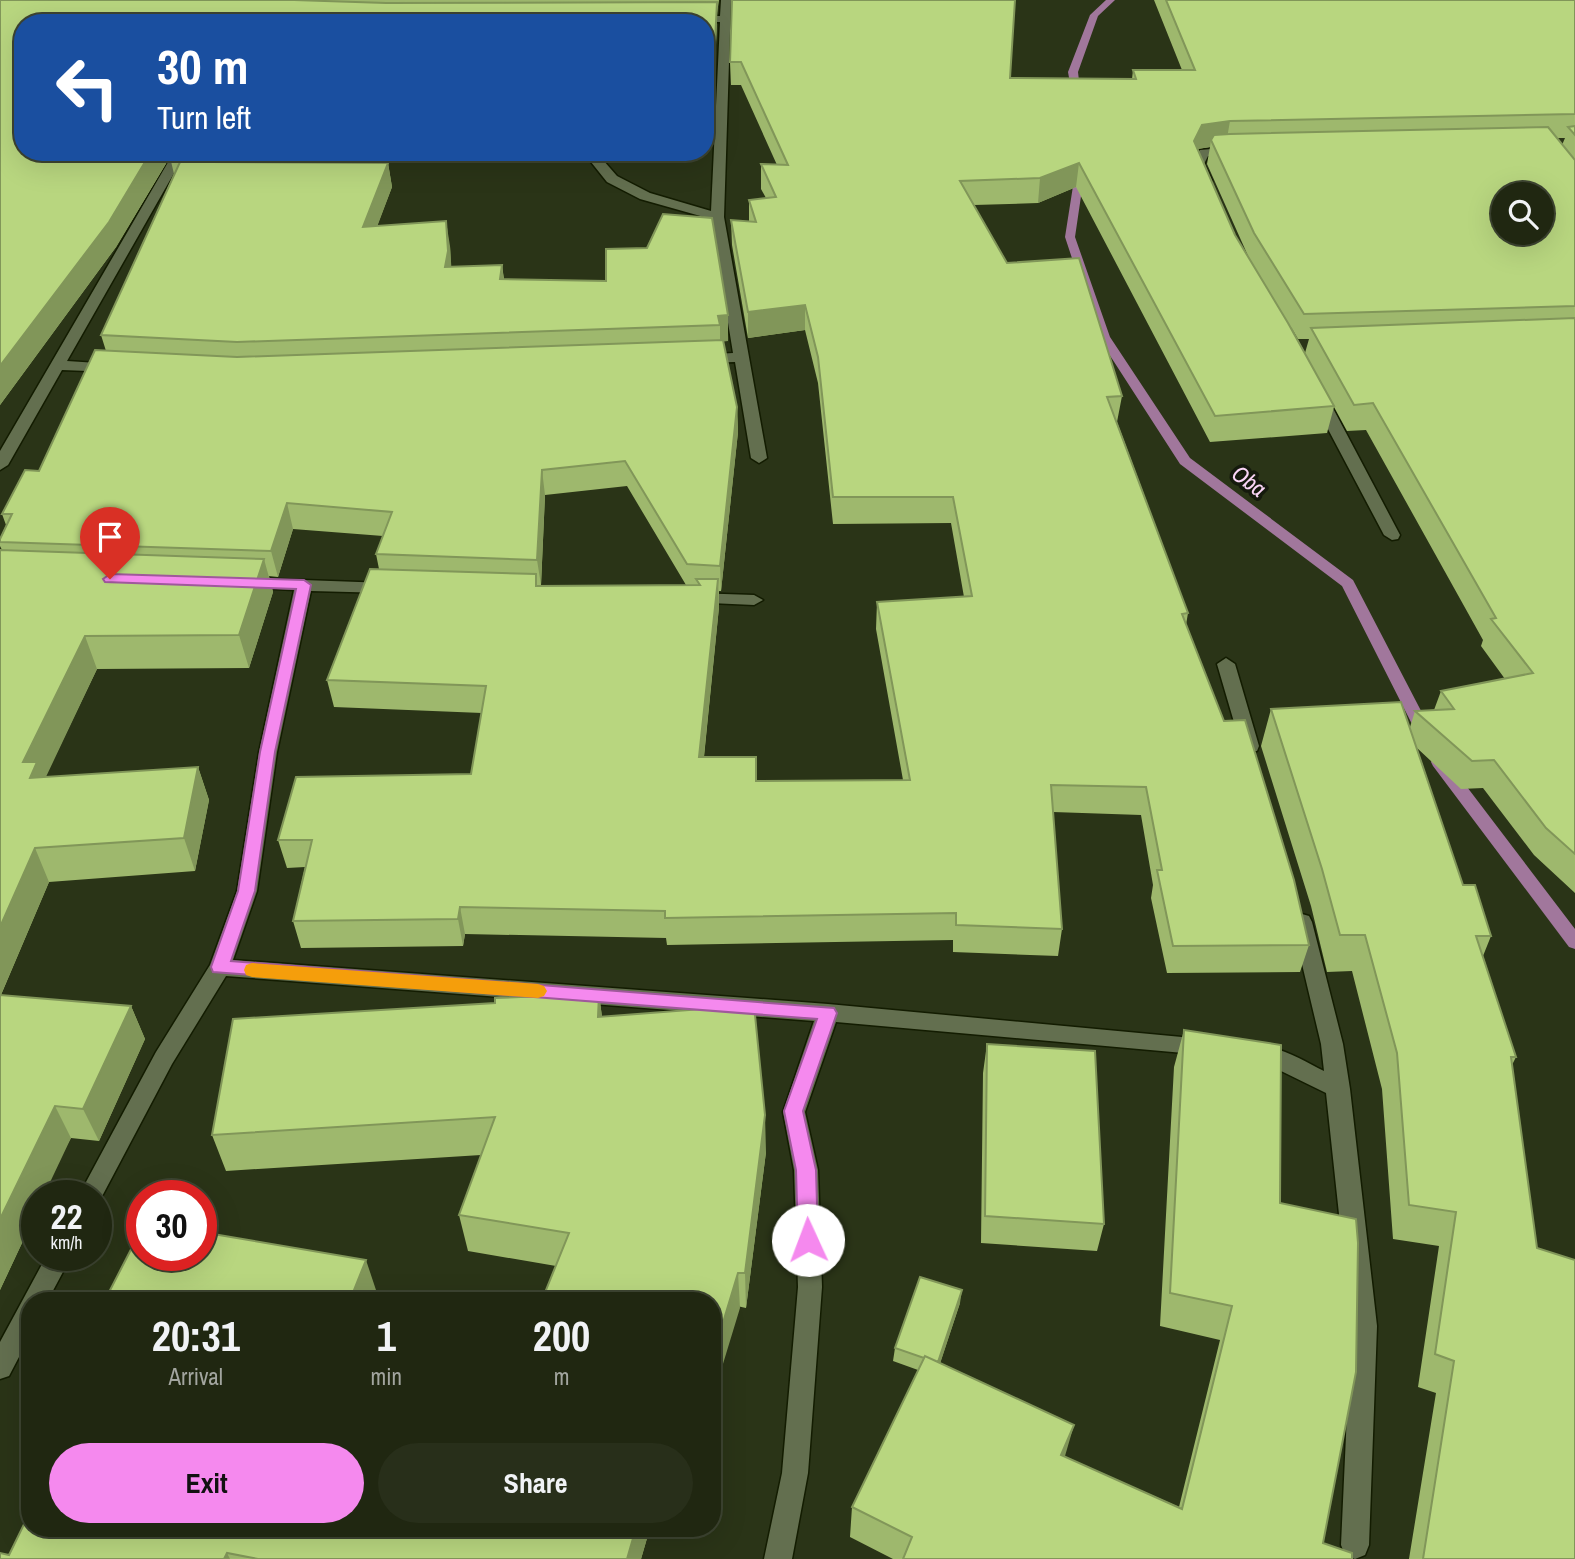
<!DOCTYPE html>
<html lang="en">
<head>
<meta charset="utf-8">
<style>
  body { margin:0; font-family:"Archivo Narrow",sans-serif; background:#282f1a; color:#f1f3f6; height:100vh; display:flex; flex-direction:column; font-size:26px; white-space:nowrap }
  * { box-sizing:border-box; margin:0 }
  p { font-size:23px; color:#a2a59f }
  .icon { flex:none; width:38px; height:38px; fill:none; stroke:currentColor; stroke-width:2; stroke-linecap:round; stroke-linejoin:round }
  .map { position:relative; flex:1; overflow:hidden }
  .side { position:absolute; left:21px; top:1292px; width:700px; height:245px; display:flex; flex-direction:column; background:#202711; border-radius:28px; box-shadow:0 7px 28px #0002,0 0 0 2px #3d4431 }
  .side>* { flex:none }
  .guide { position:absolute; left:14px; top:14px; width:700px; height:147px; border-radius:28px; box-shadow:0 7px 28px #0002,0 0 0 2px #3d4431; background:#1a4fa0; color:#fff; overflow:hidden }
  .controls { position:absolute; left:1491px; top:182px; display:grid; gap:14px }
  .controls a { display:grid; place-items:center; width:63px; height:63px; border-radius:50%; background:#202711; box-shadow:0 7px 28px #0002,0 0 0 2px #3d4431; font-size:35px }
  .speed { position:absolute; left:21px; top:1180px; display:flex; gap:14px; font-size:35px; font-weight:700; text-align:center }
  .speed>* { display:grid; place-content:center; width:91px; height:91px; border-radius:50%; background:#202711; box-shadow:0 7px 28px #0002,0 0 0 2px #3d4431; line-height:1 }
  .speed small { font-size:18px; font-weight:400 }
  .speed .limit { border:10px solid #d22; background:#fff; color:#111 }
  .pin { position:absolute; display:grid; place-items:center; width:60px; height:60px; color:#fff; margin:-72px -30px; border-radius:50% 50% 50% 0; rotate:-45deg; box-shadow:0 0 7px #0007 }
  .pin .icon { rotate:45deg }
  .me { position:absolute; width:77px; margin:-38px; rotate:358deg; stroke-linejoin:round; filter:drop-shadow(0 0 5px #0008) }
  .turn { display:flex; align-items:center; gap:24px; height:147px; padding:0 28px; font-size:32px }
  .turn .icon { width:91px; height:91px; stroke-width:2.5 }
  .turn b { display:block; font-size:49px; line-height:60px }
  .eta { display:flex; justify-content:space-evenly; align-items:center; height:119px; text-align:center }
  .eta b { font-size:42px; font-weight:700; line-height:49px }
  .primary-button { display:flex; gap:14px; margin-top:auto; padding:14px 28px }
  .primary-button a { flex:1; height:80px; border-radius:42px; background:#f589ee; color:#111; font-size:28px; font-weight:700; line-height:80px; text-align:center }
  .primary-button a+a { background:#282f1a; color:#f1f3f6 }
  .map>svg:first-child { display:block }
</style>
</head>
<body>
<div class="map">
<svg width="1575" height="1559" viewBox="0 0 1575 1559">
  <rect width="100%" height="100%" fill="#2a3417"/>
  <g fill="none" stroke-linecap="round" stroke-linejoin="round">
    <path fill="#a1779c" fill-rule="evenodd" d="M1106 0H1115L1098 16 1078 72 1081 98 1073 100 1068 72 1090 15Z
      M1076 167 1085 169 1075 237 1110 337 1190 458 1353 580 1431 730 1428 734 1423 735 1415 730 1342 586 1180 464 1098 337 1065 237Z
      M1439 757 1445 758 1575 929V949L1569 947 1433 766 1431 762 1433 758Z"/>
    <g stroke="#131c01" stroke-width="3">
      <path id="minor" d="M721 0H731L724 217 767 458 759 463 751 458 735 362 699 363 692 359 699 355 733 353 711 219 640 199 607 182 583 152H596L617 176 650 193 711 211 720 22H692L687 19 692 16H720Z
        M1234 147 1240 151 1238 154 1208 156 1204 164 1212 181 1206 185 1201 184 1192 164 1200 150Z
        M174 152H186L67 361 113 364 120 368 113 372 62 370 8 465 0 470V451Z
        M1319 392 1327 397 1400 535 1398 539 1392 540 1384 535 1311 397Z
        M246 578 387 583 396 588 387 593 311 591 277 752 257 891 233 960 828 1004 1214 1040 1217 1046 1214 1052 1206 1055 836 1022 805 1112 818 1170 822 1287 808 1473 792 1559H764L782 1473 798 1287 794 1170 783 1112 814 1021 226 976 172 1064 99 1202 96 1203V1195H79L156 1052 210 965 237 891 259 752 294 590 240 587 237 583Z
        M694 593 754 595 763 600 754 605 688 602 685 598 688 594Z
        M1226 658 1235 664 1259 746 1257 751H1243L1241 746 1217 664Z
        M1302 914 1309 916 1312 922 1343 1044 1350 1089 1377 1326 1369 1545 1365 1555 1355 1559 1345 1555 1341 1545 1351 1326 1326 1093 1279 1070 1248 1060 1245 1054 1248 1048C1271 1040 1304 1061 1324 1071L1321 1044 1292 922 1295 916Z
        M47 1255H72L48 1300H30V1336L9 1376 0 1379V1342Z"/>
    </g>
    <use href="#minor" fill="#636f4f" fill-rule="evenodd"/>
  </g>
  <path fill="#9eb86d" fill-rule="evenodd" d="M0 0H719L717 13 714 85H705V23H23V152H235L230 162 388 163 392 187 377 226 450 246 451 267 502 265 504 279 606 281 647 248 663 214 728 341H723L737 407 738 432 721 591H719V607L704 757 756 781 903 780 876 629 877 602 964 597 951 523 833 524 818 383 805 330 748 338 732 245 731 220 749 222V200L766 198 761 189V164L777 165 741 85H731L730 62 1010 78 1132 79 1133 70H1182L1154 0H1575V893L1534 855 1483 788 1461 789 1417 748 1463 885 1491 936 1483 956 1516 1057 1512 1065 1575 1559H1409L1436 1393 1418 1387 1439 1246 1393 1239 1382 1089 1352 971 1327 972 1311 906 1261 746 1271 709 1410 727 1415 711 1434 710 1441 691 1505 679 1481 646 1483 640 1366 430 1347 431 1334 407 1327 433 1210 442 1076 187 1038 203 974 205 1007 263 1122 396 1117 422 1188 613 1186 625 1309 945 1300 972 1167 973 1151 898 1153 885 1141 815 1053 812 1062 929 1058 956 953 952V940L667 945 666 938 465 934 463 946 301 948 293 921 305 867 287 868 278 840 471 774 482 713 334 707 327 680 379 569 376 554 383 536 293 529 278 577 269 576 273 592 249 668 97 669 45 777 198 767 209 800 195 871 49 882 1 995 131 1006 145 1039 99 1141 71 1138 37 1195V1211L0 1290V550H2L0 546V539L6 525 2 514 39 471 106 351 101 335 174 174 170 157 116 247 0 405ZM1557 138H1565L1562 145ZM1210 147 1207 164 1249 258 1235 235 1197 149ZM1290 325 1298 339H1309L1305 353ZM627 486 686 585 538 586V585H541L545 495Z
    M599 994 602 1017 766 1152 746 1308 556 1266 468 1251 459 1215 481 1155 226 1171 212 1135 495 1003Z
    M1184 1030 1280 1203 1323 1543 1352 1559H893L850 1537 852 1507 918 1370 893 1361 895 1348 960 1303 940 1363 1065 1457 1179 1507 1220 1340 1160 1326 1174 1067Z
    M987 1044 1104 1224 1097 1251 981 1243 983 1073Z
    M30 1528H650L641 1559H0L9 1555Z"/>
  <path fill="#819659" d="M717 2V25L714 85V62Z
    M1230 121 1226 144 1211 140 1210 147 1198 149 1190 165 1194 141 1202 125Z
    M151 152H172L169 153 170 157 116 247 0 405V366Z
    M217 152H235L218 186 212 162Z
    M388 163 392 187 368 251 363 227Z
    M1079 163 1076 187 1038 203 1040 178Z
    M446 221 450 246 452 277 445 267Z
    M502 265 505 290 500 279Z
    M805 305V330L748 338V312Z
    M728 315V341L720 342V325L718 316Z
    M737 407 738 432 721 591 720 566Z
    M542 470 545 495 541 585 537 560Z
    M287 503 293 529 278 577 271 551Z
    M264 559 273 592 249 668 239 635Z
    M718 579 719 607 701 785 699 757Z
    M85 636 97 669 45 779V812L23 762Z
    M198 767 209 800 195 871 184 838Z
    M35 848 49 882 0 997V927Z
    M460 907 465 934 463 946 458 919Z
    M599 994 604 1032 598 1017Z
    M131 1006 145 1039 99 1141 83 1109Z
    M55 1106 71 1138 44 1195H37V1211L0 1290V1219Z
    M765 1115 766 1152 746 1308 745 1273Z
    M366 1260 378 1296 376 1300H350Z
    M738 1273 740 1308 712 1400V1359Z
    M962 1290 960 1303 936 1376 937 1363Z
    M1074 1425 1065 1456 1053 1487 1061 1455Z
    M636 1528H650L641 1559H627Z
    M227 1553 230 1559H224Z"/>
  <path fill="#b8d67f" stroke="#819659" stroke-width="2" fill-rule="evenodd" d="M0 0H294L386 3 717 2 714 62H705V23H23V152H151L109 222 0 366Z
    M732 0H1015L1010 78 1136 79 1133 70H1195L1166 0H1575V114L1230 121 1202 125 1194 141 1235 235 1288 323 1334 406 1215 416 1079 163 1040 178 960 181 1007 263 1079 258 1122 396 1107 397 1188 613 1182 614 1224 721 1245 720 1294 880 1309 945 1173 946 1157 870H1162L1146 787 1051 785 1062 929 956 925V913L665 918V911L460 907 458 919 293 921 312 840H278L296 777 471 774 486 686 327 680 370 569 536 574V586L700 585 696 579H718L699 757H756V781L910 780 877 602 972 596 953 497H833L818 357 805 305 748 312 731 220 756 222 749 200 776 197 761 164 788 165 741 62H730Z
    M1575 126V135L1568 127Z
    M1548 127 1575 160V306L1304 314 1254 233 1211 140 1214 135 1230 134ZM1503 194H1542V233H1503Z
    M217 152 212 162 388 163 363 227 446 221 448 251 445 267 502 265 500 279 606 281V249L647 248 663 214 712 218 728 315 718 316 720 325 237 342 101 335 180 162H184L169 152Z
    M1575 318V854L1546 828 1494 760 1472 761 1415 711 1454 709 1441 691 1533 673 1491 619 1496 618 1373 403 1354 405 1311 328Z
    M723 340 737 407 720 566 687 564 625 461 542 470 537 560 376 554 392 512 287 503 271 551 0 542V539L12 514H2L25 470 39 471 95 350 237 357Z
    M0 550 264 559 239 635 85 636 23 762H37L30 778 198 767 184 838 35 848 0 927Z
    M1401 702 1463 885H1475L1491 936H1476L1516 1057H1511L1537 1248 1575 1260V1559H1423L1454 1361 1435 1354 1456 1212 1409 1205 1397 1053 1365 935H1340L1322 869 1271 709Z
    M599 994 598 1017 754 1005 765 1115 745 1273H738L712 1359V1300H542L569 1233 459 1215 495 1117 212 1135 233 1019 495 1003V998Z
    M0 995 131 1006 83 1109 55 1106 0 1219Z
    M1184 1030 1281 1045 1280 1203 1356 1219 1358 1243 1356 1372 1323 1543 1352 1553V1559H903L912 1537 852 1507 925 1356 1074 1425 1061 1455 1182 1509 1232 1306 1170 1293Z
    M987 1044 1095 1051 1104 1224 985 1216Z
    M142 1228V1255H201V1232L366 1260 350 1300H105Z
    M920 1277 962 1290 938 1362 925 1356 924 1358 895 1348Z
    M30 1512V1528H636L627 1559H258L227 1553 224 1559H0V1553L9 1555Z"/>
  <path fill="#f589ee" stroke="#9f599b" stroke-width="2" d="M110 574 304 580 311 585 275 752 255 891 231 961 834 1008 837 1013 803 1111 816 1170 818 1240 815 1247 808 1249 801 1247 798 1240 796 1170 784 1111 817 1019 213 972 211 967 238 891 260 752 296 589 105 582 103 579Z"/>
  <path fill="#f59e0b" d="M252 963 538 984 544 986 547 991 544 996 538 998 252 977 246 975 244 970 246 965Z"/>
  <g text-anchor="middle" stroke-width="7" stroke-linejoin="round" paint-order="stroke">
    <g font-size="23" font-style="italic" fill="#fbd6f7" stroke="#151a0d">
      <text transform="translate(1249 481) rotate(37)" y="8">Oba</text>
    </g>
  </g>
</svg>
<div class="controls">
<a><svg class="icon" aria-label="search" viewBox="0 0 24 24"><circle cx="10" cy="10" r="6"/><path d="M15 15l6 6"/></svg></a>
</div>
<div class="speed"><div>22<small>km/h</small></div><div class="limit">30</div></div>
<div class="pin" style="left:110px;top:579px;background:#d93025"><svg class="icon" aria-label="arrive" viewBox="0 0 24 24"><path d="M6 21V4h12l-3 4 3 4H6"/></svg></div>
<svg class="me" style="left:808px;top:1240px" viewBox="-20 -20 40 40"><circle r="19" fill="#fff"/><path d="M0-13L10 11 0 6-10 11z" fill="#f589ee"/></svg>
<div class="guide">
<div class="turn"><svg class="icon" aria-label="left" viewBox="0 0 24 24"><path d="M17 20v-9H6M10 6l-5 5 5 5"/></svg><div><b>30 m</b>Turn left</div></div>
</div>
<section class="side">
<div class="eta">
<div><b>20:31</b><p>Arrival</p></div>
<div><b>1</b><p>min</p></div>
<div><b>200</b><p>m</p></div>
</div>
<div class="primary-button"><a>Exit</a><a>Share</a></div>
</section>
</div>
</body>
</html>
